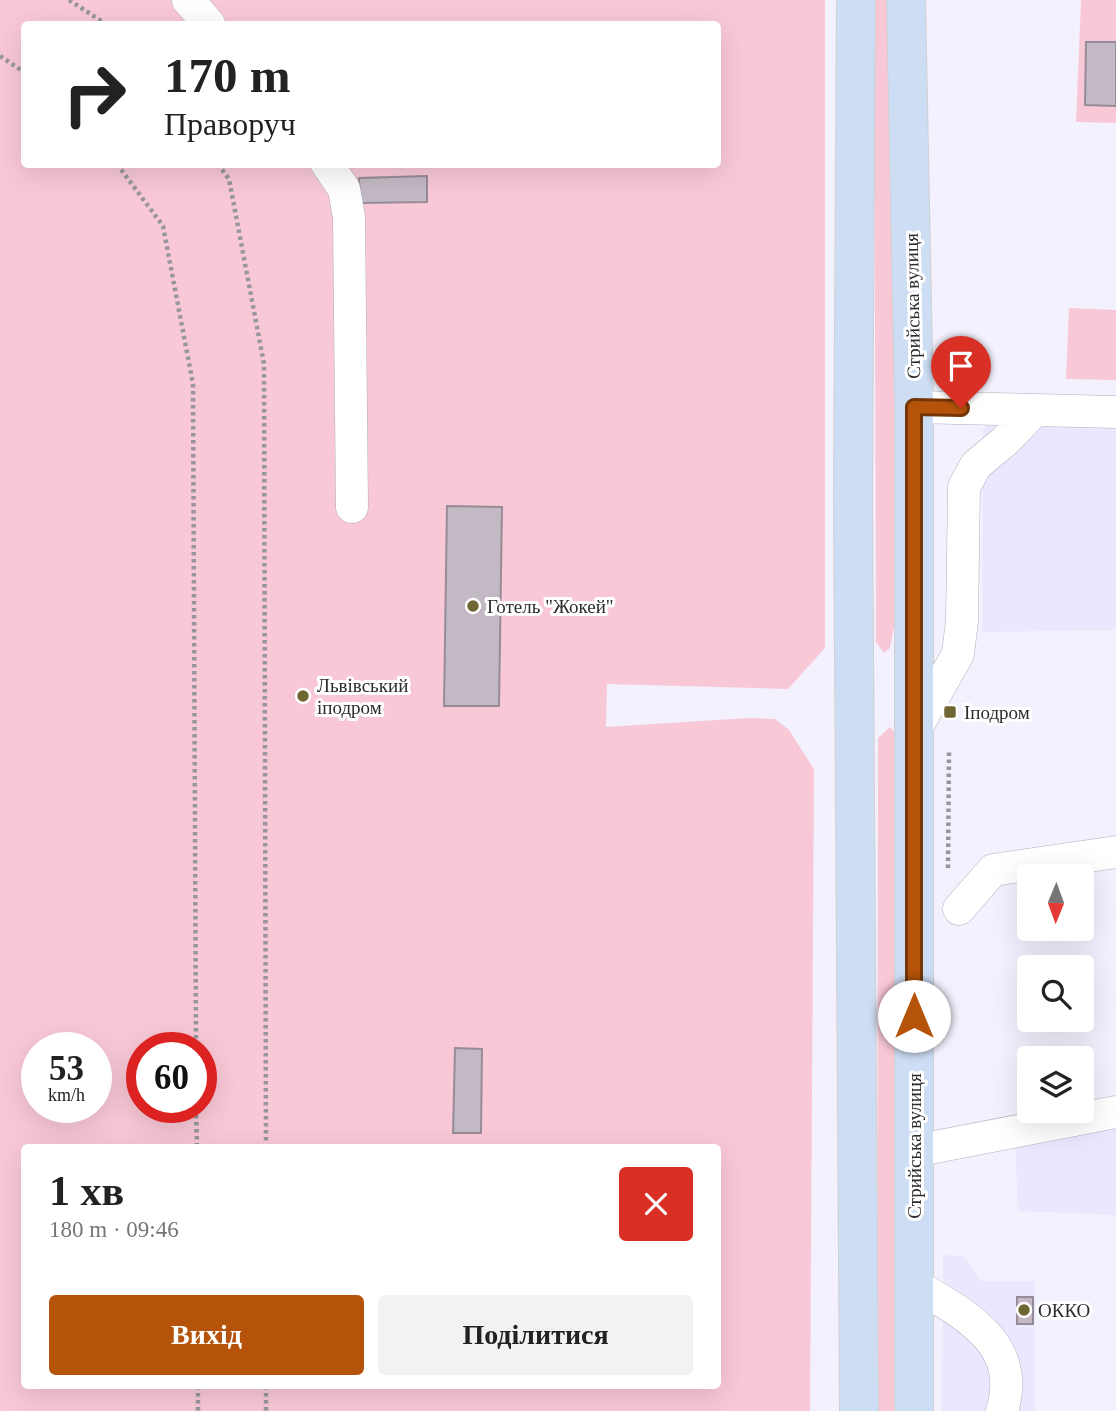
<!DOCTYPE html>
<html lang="uk">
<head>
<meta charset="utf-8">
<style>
  body { margin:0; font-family:"Times New Roman",serif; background:#f2f2f2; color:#222; height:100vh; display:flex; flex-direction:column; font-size:26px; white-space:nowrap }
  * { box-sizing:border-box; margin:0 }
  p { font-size:23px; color:#767676 }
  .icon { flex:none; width:38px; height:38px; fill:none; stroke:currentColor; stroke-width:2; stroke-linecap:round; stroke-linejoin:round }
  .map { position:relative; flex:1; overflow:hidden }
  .drawer { position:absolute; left:21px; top:1144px; width:700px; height:245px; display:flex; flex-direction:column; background:#fff; border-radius:7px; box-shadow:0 7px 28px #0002 }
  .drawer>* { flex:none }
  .top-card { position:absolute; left:21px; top:21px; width:700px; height:147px; border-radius:7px; box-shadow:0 7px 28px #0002; background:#fff; color:#222; overflow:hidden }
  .needle { width:46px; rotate:181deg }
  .fabs { position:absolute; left:1017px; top:864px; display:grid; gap:14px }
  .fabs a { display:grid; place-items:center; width:77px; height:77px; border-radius:7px; background:#fff; box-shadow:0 7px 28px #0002; font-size:35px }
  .speed { position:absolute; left:21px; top:1032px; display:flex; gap:14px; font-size:35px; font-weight:700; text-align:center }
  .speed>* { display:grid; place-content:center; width:91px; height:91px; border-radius:50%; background:#fff; box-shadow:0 7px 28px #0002; line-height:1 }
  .speed small { font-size:18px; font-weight:400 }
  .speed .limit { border:10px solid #d22; background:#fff; color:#111 }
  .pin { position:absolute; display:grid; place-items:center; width:60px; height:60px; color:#fff; margin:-72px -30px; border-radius:50% 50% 50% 0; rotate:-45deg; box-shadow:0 0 7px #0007 }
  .pin .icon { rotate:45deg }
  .me { position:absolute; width:77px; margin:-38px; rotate:0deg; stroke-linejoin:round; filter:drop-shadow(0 0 5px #0008) }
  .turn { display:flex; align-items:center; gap:24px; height:147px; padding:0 28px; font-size:32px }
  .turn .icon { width:91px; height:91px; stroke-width:2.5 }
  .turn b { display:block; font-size:49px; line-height:60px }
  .round { display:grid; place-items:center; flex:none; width:74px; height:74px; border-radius:7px; background:#f2f2f2 }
  .overview { display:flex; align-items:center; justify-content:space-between; height:119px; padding:0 28px }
  h1 { font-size:42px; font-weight:700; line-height:52px }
  .primary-button { display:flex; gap:14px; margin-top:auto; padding:14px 28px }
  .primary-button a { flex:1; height:80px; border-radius:7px; background:#b45309; color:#fff; font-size:28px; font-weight:700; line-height:80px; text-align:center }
  .primary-button a+a { background:#f2f2f2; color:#222 }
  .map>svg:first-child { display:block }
</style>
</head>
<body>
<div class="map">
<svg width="1116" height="1411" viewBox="0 0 1116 1411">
  <rect width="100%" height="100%" fill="#f2f1fd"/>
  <path fill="#eae8fe" d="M997 417 1116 422V630L982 632 983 429Z
    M1116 1121V1215L1018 1211 1015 1142Z
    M943 1255 963 1256 981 1281H1035V1411H942Z"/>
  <path fill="#f9c8d7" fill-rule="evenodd" d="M0 0H825V648L788 689 607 684 606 727 749 718 775 719 789 730 814 769 810 1411H0ZM24 24H718V164H24ZM37 1048H96V1108H37ZM142 1048H201V1108H142ZM24 1148H718V1386H24Z
    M874 0H892L895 621 890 648 884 653 876 642Z
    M1081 0H1116V123L1076 122Z
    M1069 308 1116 310V380L1066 379Z
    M890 727 899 738 898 1411H877L878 738Z"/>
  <path fill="#c3b9c4" stroke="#968c97" stroke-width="2" d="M1086 42H1116V106L1085 105Z
    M427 176V202L360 203 359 178Z
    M447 506 502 507 499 706H444Z
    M455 1048 482 1049 481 1133H453Z
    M1017 1297H1033V1324H1017Z"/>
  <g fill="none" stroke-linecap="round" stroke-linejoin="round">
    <g stroke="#b1afbd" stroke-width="33">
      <path id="minor" d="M188 0 209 24
        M327 164 344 189 349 217 352 507
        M914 407 1116 412
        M914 732 958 654 962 621 964 487 976 465 1005 441 1035 410
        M959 909 993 870 1116 852
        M914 1151 1116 1112
        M914 1284C963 1314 1023 1342 1002 1411"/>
    </g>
    <g stroke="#d1d0d1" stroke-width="40">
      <path id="major" d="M856 0 853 497 859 1411
        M906 0 914 407V1411"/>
    </g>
    <path stroke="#97969f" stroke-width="4.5" stroke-dasharray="3.5 3.5" stroke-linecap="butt" d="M69 0 106 24
      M0 56 24 72
      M117 164 163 226 193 384 196 1048
      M218 164 229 179 264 364 266 1148
      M948 868 949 752
      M196 1108 197 1148
      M198 1386V1411
      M266 1386V1411"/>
    <use href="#minor" stroke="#fff" stroke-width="32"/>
    <use href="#major" stroke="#cdddf4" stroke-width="38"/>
  </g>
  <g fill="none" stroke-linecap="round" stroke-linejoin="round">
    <g stroke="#753606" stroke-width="18">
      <path id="route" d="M914 1016V407L961 408"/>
    </g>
    <use href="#route" stroke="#b45309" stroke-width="12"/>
  </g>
  <g fill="#706633" stroke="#fff" stroke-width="2.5">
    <circle cx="473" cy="606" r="7"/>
    <circle cx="303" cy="696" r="7"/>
    <rect x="943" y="705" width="14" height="14" rx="3.5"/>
    <circle cx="1024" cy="1310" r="7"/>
  </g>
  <g text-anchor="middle" stroke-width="6" stroke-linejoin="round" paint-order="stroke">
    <g font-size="19" fill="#2c2b30" stroke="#fff">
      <text transform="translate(912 306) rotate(-91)" y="7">Стрийська вулиця</text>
      <text transform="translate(914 1146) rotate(-90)" y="7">Стрийська вулиця</text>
    </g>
    <g font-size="19" fill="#2c2b30" stroke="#fff" text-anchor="start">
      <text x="487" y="613">Готель "Жокей"</text>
      <text x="317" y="692">Львівський<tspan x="317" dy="22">іподром</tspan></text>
      <text x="964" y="719">Іподром</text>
      <text x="1038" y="1317">ОККО</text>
    </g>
  </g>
</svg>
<div class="fabs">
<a><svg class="needle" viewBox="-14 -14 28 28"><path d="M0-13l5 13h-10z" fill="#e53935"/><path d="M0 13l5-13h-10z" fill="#767676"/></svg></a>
<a><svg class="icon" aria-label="search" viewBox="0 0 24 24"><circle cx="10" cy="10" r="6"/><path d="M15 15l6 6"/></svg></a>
<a><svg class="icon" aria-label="layers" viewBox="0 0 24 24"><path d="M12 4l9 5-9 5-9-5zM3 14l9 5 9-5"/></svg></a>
</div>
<div class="speed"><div>53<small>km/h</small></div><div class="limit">60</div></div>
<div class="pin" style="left:961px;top:408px;background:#d93025"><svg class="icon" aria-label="arrive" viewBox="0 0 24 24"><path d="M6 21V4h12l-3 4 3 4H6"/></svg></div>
<svg class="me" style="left:914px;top:1016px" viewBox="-20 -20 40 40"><circle r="19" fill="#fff"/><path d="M0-13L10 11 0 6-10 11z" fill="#b45309"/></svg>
<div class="top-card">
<div class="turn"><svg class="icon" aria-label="right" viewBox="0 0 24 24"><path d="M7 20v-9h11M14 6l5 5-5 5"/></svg><div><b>170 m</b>Праворуч</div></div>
</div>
<section class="drawer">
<div class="overview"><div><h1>1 хв</h1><p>180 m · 09:46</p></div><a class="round" style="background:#d93025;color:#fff"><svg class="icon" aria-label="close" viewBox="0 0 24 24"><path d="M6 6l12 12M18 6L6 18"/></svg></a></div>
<div class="primary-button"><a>Вихід</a><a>Поділитися</a></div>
</section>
</div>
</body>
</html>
